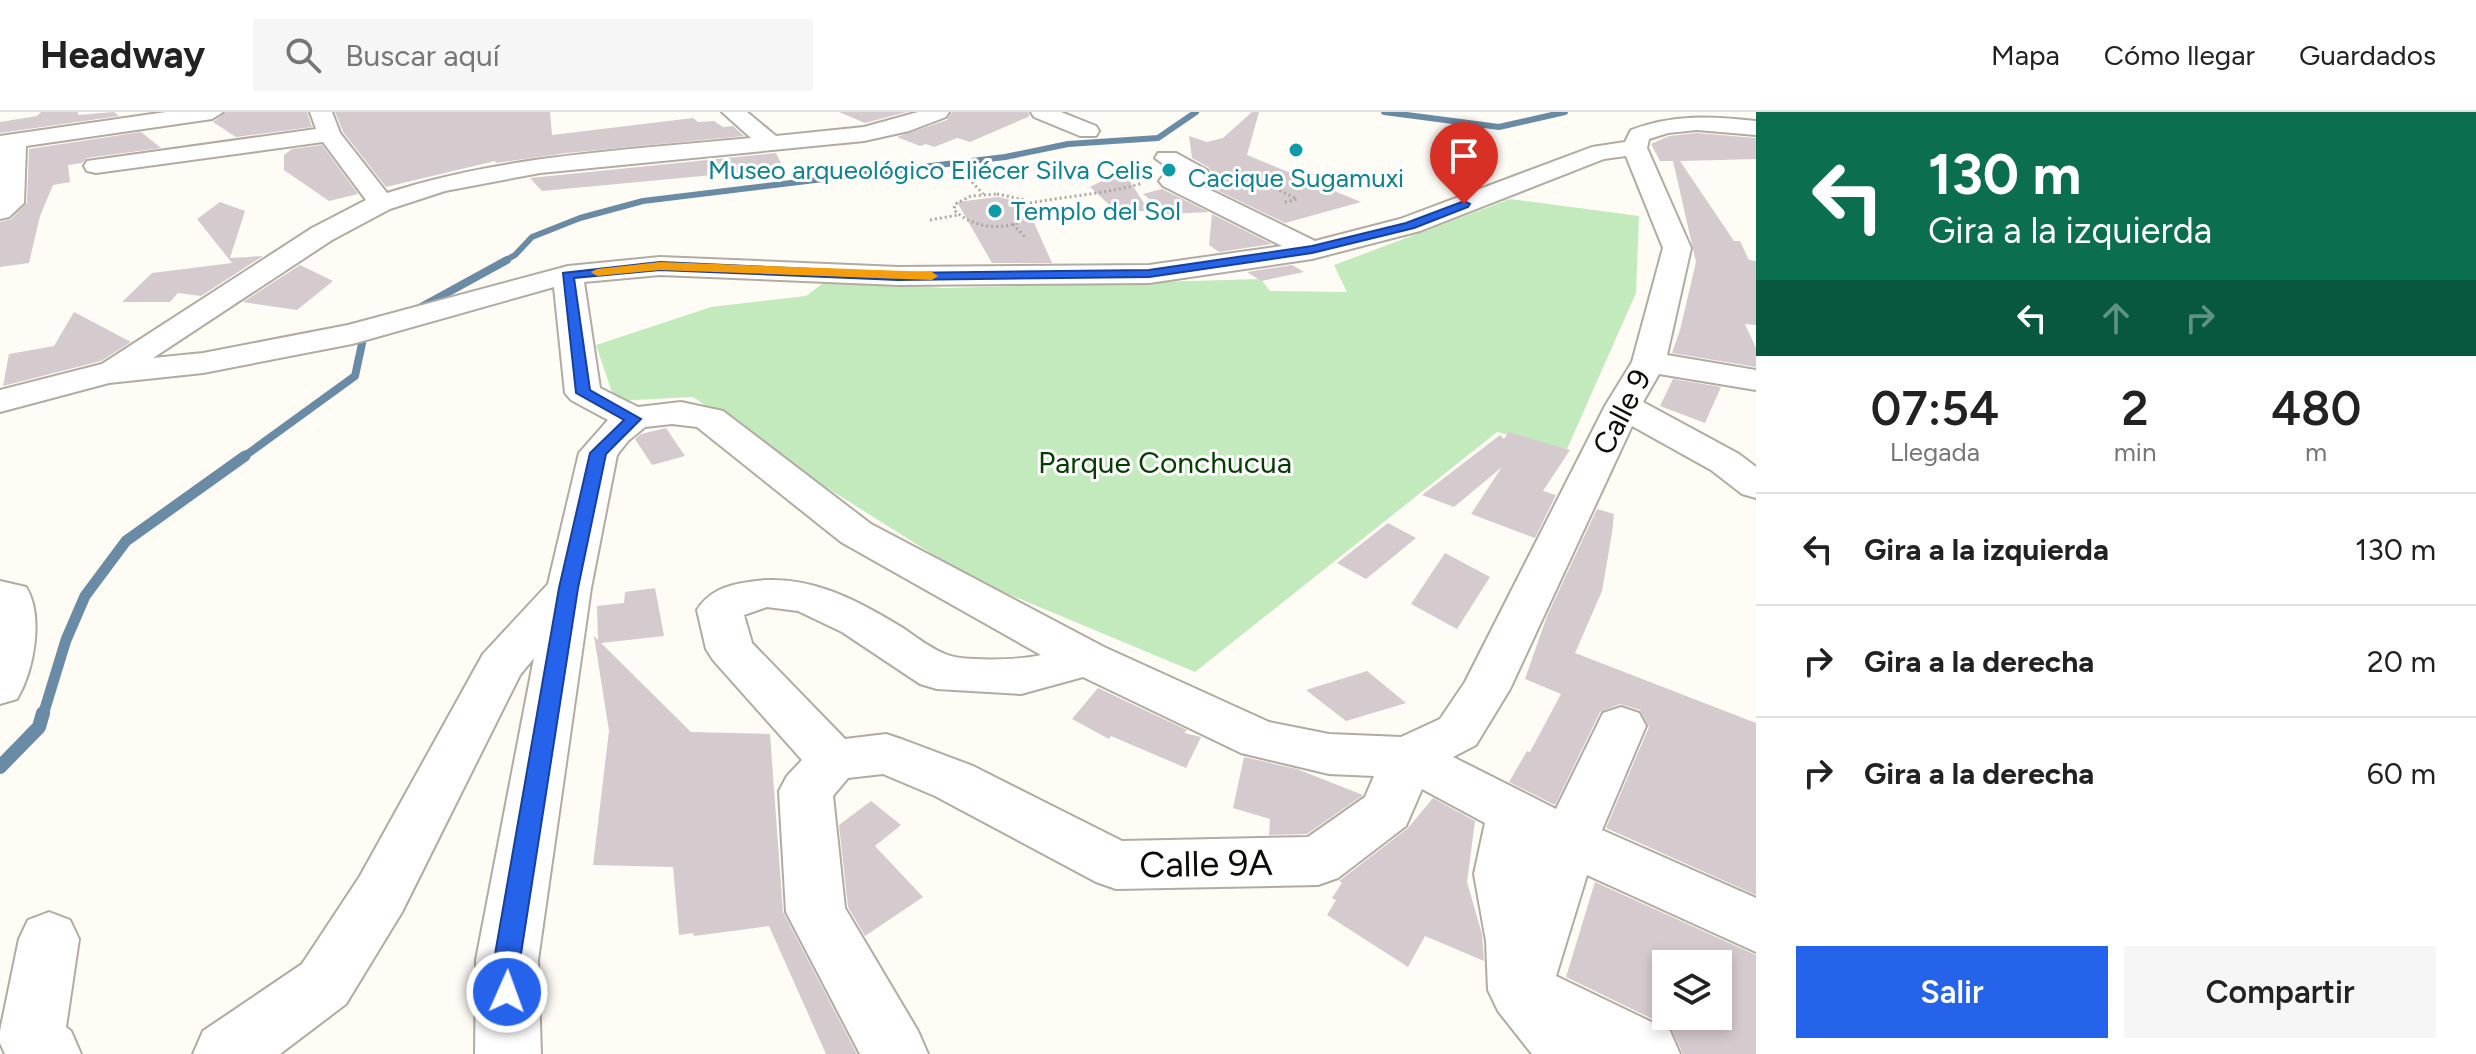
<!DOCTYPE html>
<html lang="es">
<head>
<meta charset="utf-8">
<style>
  body { margin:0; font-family:Figtree,sans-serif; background:#f6f6f6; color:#222; height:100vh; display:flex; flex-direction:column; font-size:30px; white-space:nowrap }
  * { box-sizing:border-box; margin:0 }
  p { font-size:26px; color:#767676 }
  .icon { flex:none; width:44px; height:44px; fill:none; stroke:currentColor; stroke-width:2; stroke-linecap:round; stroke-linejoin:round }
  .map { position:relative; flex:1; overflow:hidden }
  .panel { display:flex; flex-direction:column; background:#fff; width:720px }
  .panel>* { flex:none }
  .guide { background:#0b6e4f; color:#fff; overflow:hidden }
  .tools { position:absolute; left:1652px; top:838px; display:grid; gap:16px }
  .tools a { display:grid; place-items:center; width:80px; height:80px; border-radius:0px; background:#fff; box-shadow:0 4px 12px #0003; font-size:40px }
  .pin { position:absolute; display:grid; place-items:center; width:68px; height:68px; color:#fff; margin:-82px -34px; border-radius:50% 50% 50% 0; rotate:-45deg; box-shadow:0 0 8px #0007 }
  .pin .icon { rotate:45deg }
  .me { position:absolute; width:88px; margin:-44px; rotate:2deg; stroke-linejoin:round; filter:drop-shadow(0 0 6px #0008) }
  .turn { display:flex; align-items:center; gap:28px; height:168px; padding:0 40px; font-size:36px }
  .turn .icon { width:104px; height:104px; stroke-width:2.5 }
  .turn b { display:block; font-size:56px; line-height:68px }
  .lanes { display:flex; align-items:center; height:76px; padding:0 40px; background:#0003; justify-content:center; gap:40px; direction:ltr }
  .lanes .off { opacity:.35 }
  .eta { display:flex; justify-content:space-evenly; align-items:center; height:136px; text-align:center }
  .eta b { font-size:48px; font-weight:600; line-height:56px }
  .button { display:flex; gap:16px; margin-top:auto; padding:16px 40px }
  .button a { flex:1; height:92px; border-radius:0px; background:#2563eb; color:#fff; font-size:32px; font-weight:600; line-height:92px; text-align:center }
  .button a+a { background:#f6f6f6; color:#222 }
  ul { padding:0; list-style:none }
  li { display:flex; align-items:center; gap:24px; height:112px; padding:0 40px; border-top:2px solid #e0e0e0 }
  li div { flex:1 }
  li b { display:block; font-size:30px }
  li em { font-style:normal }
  header { display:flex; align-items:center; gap:48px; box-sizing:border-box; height:112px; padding:0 40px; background:#fff; border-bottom:2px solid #e0e0e0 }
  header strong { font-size:38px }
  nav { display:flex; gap:44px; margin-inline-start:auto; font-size:28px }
  .search { width:560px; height:72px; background:#f6f6f6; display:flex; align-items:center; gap:20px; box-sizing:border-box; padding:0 28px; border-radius:0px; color:#767676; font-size:30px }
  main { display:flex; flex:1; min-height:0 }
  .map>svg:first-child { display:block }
</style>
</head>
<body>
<header>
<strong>Headway</strong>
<div class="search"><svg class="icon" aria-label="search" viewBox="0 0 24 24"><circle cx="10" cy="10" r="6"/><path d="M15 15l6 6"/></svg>Buscar aquí</div>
<nav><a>Mapa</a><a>Cómo llegar</a><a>Guardados</a></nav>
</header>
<main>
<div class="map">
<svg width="1756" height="942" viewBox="0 0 1756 942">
  <rect width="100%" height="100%" fill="#fffbf5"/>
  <path fill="#c2eabc" d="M1510 87 1639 104 1636 181 1567 337 1497 320 1195 560 972 467 824 374 693 285 615 289 596 233 711 195 806 184 826 169 945 176 1261 167 1270 179 1347 180 1334 153Z"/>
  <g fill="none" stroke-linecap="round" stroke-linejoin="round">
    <path stroke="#6a8ba6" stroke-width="6" d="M1384 0 1499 15 1565 0
      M503 150 515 143 532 125 580 106 643 89 1005 45 1068 32 1158 26 1196 0"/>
    <path stroke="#6a8ba6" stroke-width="8" d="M414 199 507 148
      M242 346 355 264 363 227 374 221"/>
    <path stroke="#6a8ba6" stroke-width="11" d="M43 603 66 528 85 484 126 429 245 344"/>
    <path stroke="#6a8ba6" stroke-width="14" d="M0 655 39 615 43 601"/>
  </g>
  <path fill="#d5cace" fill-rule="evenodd" d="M41 0H78V3L114 0 119 4 0 21V10L37 4Z
    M226 0H307L312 15 236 25 213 10Z
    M335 0H550L552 23 693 6 698 10 714 9 723 15 733 14 744 24 567 41 496 51 495 49 386 75 343 20Z
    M839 0H907L865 11Z
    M952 0H1028L1030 4 970 30 957 26 934 35 926 32 920 34 897 25 947 8Z
    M1252 0H1259L1247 43 1361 90 1285 111 1204 72 1210 70 1213 61 1208 55 1192 46 1189 24 1207 30 1223 26Z
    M141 20 161 36 87 46 82 51 68 53 70 70 53 73 40 104 29 151 0 155V110L11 107 27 91 29 37Z
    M1697 21 1756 26V47L1680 49 1734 129H1740L1749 148 1756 149V213L1745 212 1756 236V255L1672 241 1680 218 1696 150 1673 49H1660L1651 32 1669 24Z
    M322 33 358 82 329 89 284 58V43L292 37Z
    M776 41 783 55 768 58 542 79 530 66Z
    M1117 61 1129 68 1149 99H1116L1090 75Z
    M1162 77 1209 100 1168 102 1143 82Z
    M998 85 1016 89 1027 95 1052 151H992L957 90Z
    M220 90 245 99 230 146 263 144 201 184 178 181 170 190H122L152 161 232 151 197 107Z
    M1212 102 1272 132 1219 140 1209 133Z
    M300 153 333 169 297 198 243 190Z
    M1292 153 1304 160 1261 169 1247 160Z
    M74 200 131 230 101 249 3 274 9 242 54 234Z
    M1673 267 1721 275 1705 311 1660 294Z
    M666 316 685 344 652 353 635 327 641 322Z
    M1508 320 1570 338 1543 379 1556 383 1535 426 1471 402 1502 355 1454 395 1422 383 1500 323 1504 327Z
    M1597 397 1614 402 1612 421 1602 479 1575 541 1756 611V783L1606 716 1649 615 1640 598 1620 592 1600 600 1555 693 1509 670 1527 639 1530 640 1561 582 1525 567 1547 504Z
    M1388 411 1416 426 1366 467 1337 451Z
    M1445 441 1490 465 1457 517 1411 492Z
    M655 476 664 524 601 531 691 620 770 622 783 800 857 942H826L769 814 694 824 693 821 679 823 673 755 593 753 609 619 594 524 598 528 597 494 624 491 625 480Z
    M1367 559 1406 591 1346 609 1306 578Z
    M1098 576 1187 618 1184 621 1201 625 1186 656 1111 624 1109 627 1072 607Z
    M1244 645 1297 657 1363 683 1307 722 1269 723 1270 707 1233 696Z
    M1433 686 1475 709 1467 770 1482 822 1484 849 1425 824 1408 855 1327 803 1336 788 1332 786 1342 771 1339 769 1408 716Z
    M871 689 901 713 875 734 923 785 865 824 848 795 839 713Z
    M1595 770 1756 843V942H1683L1671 916 1566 865ZM1666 852H1718V904H1666Z"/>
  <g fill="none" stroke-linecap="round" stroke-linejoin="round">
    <g stroke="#b1aba2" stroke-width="4">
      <path id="minor" d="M166 0H223L212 7 26 34 24 91 9 105 0 107V24Z
        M310 0H332L340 21 387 81C504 43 629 38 751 26L722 0H747L776 24 864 15 918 0H949L946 5 909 19 864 29 540 61 445 79 390 97 332 128 153 246 203 241 348 213 568 154 660 145 898 155 1149 153 1282 134 1163 74 1159 69 1163 64 1176 61 1155 46 1158 41H1176L1207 58 1210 63 1207 68 1196 71 1315 129 1400 107 1592 35 1625 30 1631 18C1673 2 1712 4 1756 9V23L1697 18 1668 21 1649 27 1647 36 1691 136 1667 243 1756 258V278L1659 262 1643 290 1739 342 1756 355V386L1742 382 1711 358 1632 314 1510 577 1476 633 1453 645 1556 697 1603 601 1621 595 1639 601 1646 614 1602 718 1756 786V840L1587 763 1556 864 1670 919 1680 942H1532L1498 899 1488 878 1486 829 1474 762 1485 711 1422 677 1406 714 1338 766 1318 773 1116 777 1096 770 935 684 883 662 848 666 833 684 845 796 918 919 928 942H860L786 800 779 679 787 664 802 648 713 548 706 537 697 498C709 479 727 473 749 470 805 460 856 487 903 516 916 525 930 536 945 542 962 550 1022 548 1041 543L841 430 697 315 672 312 645 315 628 329 617 343 591 476 538 848 541 942H475L476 848 534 546 520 563 402 800 346 892 280 942H193L203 919 302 852 360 764 483 542 548 472 579 341 608 308 571 288 565 281 554 175 352 232 203 261 109 271 0 300V278L102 252 312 116 366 88 323 30 96 61 87 59 84 54 87 49 316 17ZM1626 44 1663 136 1632 250 1605 294 1465 570 1440 607 1401 625 1329 622 1269 610 1104 535 871 412 723 299 681 290 638 295 600 276 584 170 660 163 898 173 1149 171 1312 147 1420 119 1604 47ZM767 495 798 499 842 520 920 572 937 577 1021 582 1083 565 1241 641 1329 662 1374 664 1365 685 1308 725 1122 729 973 654 904 628 886 622 845 627 752 531 744 503Z
        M1031 0H1061L1096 14 1099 19 1096 24H1080L1034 5Z
        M0 469 26 475C44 503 34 559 17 587L0 592Z
        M49 800 70 808 79 827 66 915 71 919 81 942H5L0 931V919L19 827 28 808Z"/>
    </g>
    <path stroke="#aba8a3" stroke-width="3" stroke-dasharray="2 3" stroke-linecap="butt" d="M972 70 983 82
      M1247 74 1262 70 1297 87 1282 91
      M997 82 1025 88 1035 101C1012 120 976 119 954 98L955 92 971 84Z
      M1030 91C1068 84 1106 82 1143 71
      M930 108 958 103
      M1013 112 1025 125"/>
    <use href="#minor" fill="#fff" fill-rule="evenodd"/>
  </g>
  <path fill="#2563eb" stroke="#184099" stroke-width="2" d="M1464 89 1470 92 1468 95 1414 116 1312 141 1149 165 898 168 660 158 574 166 590 278 641 307 606 342 578 476 520 848V880L517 888 507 892 498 888 494 880V848L559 476 590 341 624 308 576 281 563 161 660 150 898 161 1149 158 1312 134 1406 111Z"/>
  <path fill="#f59e0b" d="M660 150 932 160 938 164 932 168 660 158 597 164 591 160 597 157Z"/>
  <g fill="#0f9aa8" stroke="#fff" stroke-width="3">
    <circle cx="1296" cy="38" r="8"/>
    <circle cx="1169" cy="58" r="8"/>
    <circle cx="995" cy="99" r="8"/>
  </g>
  <g text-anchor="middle" stroke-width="6" stroke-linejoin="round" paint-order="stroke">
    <g font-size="26" fill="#0d838f" stroke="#fff" text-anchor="end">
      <text x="1153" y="67">Museo arqueológico Eliécer Silva Celis</text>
      <text x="1296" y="75" text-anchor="middle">Cacique Sugamuxi</text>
      <text x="1011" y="108" text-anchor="start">Templo del Sol</text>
    </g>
    <g font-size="30" fill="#0e0c09" stroke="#fff">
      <text transform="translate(1622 300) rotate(-63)" y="10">Calle 9</text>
    </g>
    <g font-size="30" fill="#033e00" stroke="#fff">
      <text x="1165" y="361">Parque Conchucua</text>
    </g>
    <g font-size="36" fill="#0e0c09" stroke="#fff">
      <text transform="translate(1206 751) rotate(-1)" y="13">Calle 9A</text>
    </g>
  </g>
</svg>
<div class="tools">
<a><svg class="icon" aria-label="layers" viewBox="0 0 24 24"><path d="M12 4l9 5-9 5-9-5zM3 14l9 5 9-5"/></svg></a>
</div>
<div class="pin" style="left:1464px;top:92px;background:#d93025"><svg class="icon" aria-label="arrive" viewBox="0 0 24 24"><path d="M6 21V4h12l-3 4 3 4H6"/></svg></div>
<svg class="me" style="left:507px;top:880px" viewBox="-20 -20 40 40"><circle r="17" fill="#2563eb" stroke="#fff" stroke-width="3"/><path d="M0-11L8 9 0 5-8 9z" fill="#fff"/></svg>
</div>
<section class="panel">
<div class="guide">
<div class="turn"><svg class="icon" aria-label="left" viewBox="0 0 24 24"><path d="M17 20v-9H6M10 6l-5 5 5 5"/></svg><div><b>130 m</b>Gira a la izquierda</div></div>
<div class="lanes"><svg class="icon" aria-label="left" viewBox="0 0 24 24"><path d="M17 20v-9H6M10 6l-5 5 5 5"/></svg><svg class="icon off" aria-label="ahead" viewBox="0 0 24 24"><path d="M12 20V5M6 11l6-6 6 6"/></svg><svg class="icon off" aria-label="right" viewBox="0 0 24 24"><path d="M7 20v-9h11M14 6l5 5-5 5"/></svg></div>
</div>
<div class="eta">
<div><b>07:54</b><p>Llegada</p></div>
<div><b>2</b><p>min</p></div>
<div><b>480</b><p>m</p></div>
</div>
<ul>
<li><svg class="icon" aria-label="left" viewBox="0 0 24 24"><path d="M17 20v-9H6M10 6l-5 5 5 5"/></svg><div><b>Gira a la izquierda</b></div><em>130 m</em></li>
<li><svg class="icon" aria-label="right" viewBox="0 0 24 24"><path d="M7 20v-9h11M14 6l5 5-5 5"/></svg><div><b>Gira a la derecha</b></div><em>20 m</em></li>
<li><svg class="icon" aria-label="right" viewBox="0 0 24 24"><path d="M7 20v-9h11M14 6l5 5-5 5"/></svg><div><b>Gira a la derecha</b></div><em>60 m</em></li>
</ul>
<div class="button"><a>Salir</a><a>Compartir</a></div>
</section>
</main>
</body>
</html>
